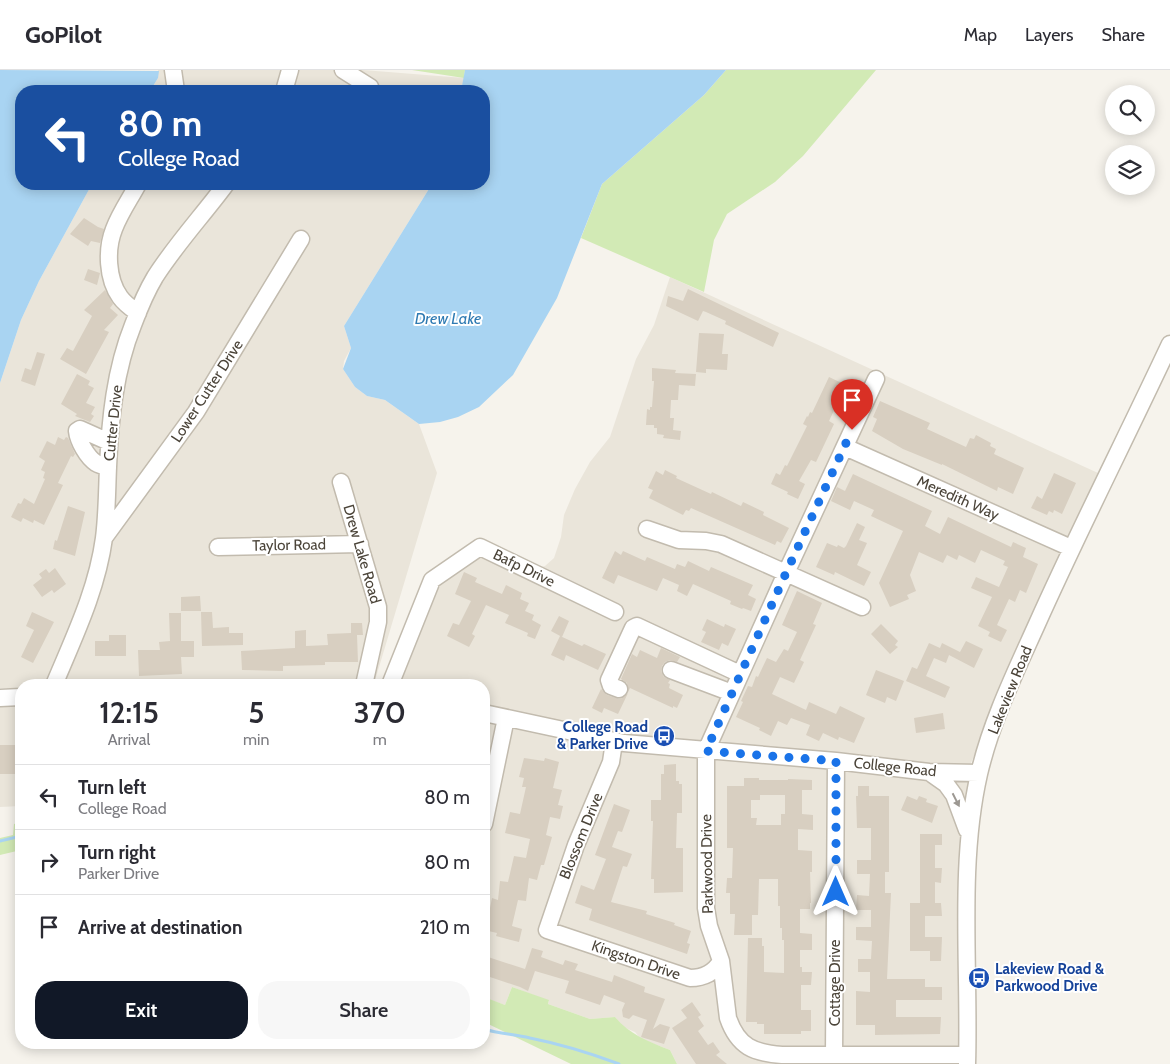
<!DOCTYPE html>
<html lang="en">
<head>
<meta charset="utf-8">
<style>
  body { margin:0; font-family:Cabin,sans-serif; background:#f7f7f7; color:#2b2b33; height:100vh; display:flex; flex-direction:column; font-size:19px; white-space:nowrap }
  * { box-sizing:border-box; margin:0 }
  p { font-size:16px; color:#7c7c81 }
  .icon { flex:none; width:28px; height:28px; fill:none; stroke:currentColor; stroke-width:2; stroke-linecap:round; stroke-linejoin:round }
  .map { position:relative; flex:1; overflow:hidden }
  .sheet { position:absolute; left:15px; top:609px; width:475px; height:370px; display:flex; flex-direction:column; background:#fff; border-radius:20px; box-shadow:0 2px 12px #0003 }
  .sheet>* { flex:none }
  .top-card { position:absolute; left:15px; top:15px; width:475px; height:105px; border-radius:20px; box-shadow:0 2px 12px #0003; background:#1a4fa0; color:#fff; overflow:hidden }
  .controls { position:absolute; left:1105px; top:15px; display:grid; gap:10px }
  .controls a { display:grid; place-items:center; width:50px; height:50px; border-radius:50%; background:#fff; box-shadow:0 2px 12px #0003; font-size:25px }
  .pin { position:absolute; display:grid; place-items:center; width:42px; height:42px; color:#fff; margin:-51px -21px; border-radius:50% 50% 50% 0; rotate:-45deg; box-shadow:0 0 5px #0007 }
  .pin .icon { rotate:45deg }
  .me { position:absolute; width:55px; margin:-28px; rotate:0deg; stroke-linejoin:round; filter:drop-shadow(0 0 4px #0008) }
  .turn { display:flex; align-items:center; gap:18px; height:105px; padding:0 20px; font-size:22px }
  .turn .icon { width:65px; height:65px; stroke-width:2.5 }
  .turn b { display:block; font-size:35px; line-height:42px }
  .eta { display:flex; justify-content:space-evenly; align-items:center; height:85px; text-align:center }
  .eta b { font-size:30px; font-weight:600; line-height:35px }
  .primary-button { display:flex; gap:10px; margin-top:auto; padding:10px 20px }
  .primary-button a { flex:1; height:58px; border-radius:20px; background:#111827; color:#fff; font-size:20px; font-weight:600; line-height:58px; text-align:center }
  .primary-button a+a { background:#f7f7f7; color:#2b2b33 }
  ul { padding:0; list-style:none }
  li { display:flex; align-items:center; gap:15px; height:65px; padding:0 20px; border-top:1px solid #e1e1e2 }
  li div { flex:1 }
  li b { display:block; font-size:19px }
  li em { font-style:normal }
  header { display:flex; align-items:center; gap:30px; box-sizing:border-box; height:70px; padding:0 25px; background:#fff; border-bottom:1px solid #e1e1e2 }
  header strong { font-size:24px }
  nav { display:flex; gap:28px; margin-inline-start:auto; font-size:18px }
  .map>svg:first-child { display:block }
</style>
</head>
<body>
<header>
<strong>GoPilot</strong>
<nav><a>Map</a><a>Layers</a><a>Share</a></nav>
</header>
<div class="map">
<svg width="1170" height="994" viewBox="0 0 1170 994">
  <rect width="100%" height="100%" fill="#f6f3ec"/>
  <path fill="#eae5da" d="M158 0H363L464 8 461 21H150L158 8Z
    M92 114H432L344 256 351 278 344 291 343 299 355 317 367 326 385 330 419 354 437 403 374 614 357 610 196 615H21V618H0V313L21 250 39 211Z
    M670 207 1098 403 970 695 958 994H677L670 980 641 969 635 962 623 957 615 947 590 949 548 934 549 931 512 917 505 935 484 928V615H389L429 509 480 474 534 499 545 496 554 488 561 467 564 445 575 419 590 392 610 367 636 289 654 255Z
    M21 627V736L0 737V628Z"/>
  <path fill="#d2eab5" d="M412 0H465L464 8Z
    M726 0H876L803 86 775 112 727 144 714 170 704 222 581 168 602 114 704 25Z
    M21 752V780L0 785V768L13 765 14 754Z
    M512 917 549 930 548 934 590 949 615 947C629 964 649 972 670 980L677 994H571L484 952V927L505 935Z"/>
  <path fill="#a9d4f2" d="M0 0 159 1 158 8 150 21H21V114H92L39 211 21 250 0 313Z
    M465 0H726L704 25 602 114 557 228 513 305 479 337 458 347 440 352 419 354 385 330 367 326 355 317 343 299 351 278 344 256 432 114H484V21H461Z"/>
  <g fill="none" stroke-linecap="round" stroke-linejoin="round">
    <path stroke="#a9d4f2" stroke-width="3" d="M0 771 21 766
      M484 959C499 964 514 964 530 968 560 974 590 983 619 994"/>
  </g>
  <path fill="#d8cfc1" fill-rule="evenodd" d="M84 148 98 157 104 159 100 173 91 171 88 176 70 164Z
    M88 199 100 203 97 215 84 210Z
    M688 219 779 263 773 277 725 254 726 251 706 242 703 241 698 251 666 236 668 226 683 231Z
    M105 220 113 234 110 238 118 245 104 260 109 262 86 304 60 289 67 278 73 281 92 246 84 240Z
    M699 263 724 264 722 284H728L727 300 706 299V303L696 302Z
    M37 282 45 284 35 316 21 311 25 298 31 300Z
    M652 298 676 300 675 303 696 304 695 316 679 315 678 330H671L670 348H674L673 360 681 361 680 370 663 368 664 365 657 364V358H654V355H646L647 339 650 340V337H652L654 311H652Z
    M77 304 90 311 88 315 94 318 86 333 95 337 91 344 94 346 90 352 75 346 77 344 61 334Z
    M829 307 848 316 845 321 848 322 841 336 837 334 829 351 834 354 816 392 811 390 799 411 805 414 798 429 787 424 788 422 771 414 776 403 780 405 785 395 787 396 807 356 803 354 807 346 808 347 810 342 812 343Z
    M880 331 930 353 927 359 966 377 970 368 974 369 976 365 991 373 990 376 996 379 994 384 1024 398 1013 424 998 417 997 421 942 394V395L903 379 872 361 877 349 873 347Z
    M58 367 64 370 66 367 68 368 75 384 73 387 71 386 58 413 63 415 44 455 34 450 33 453 23 448 21 452 11 447 18 433 21 434 24 428 34 434 45 409 43 408 45 402 41 400 45 391 39 387 47 371 55 375Z
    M665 400 677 406 676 408 711 424 712 422 741 436 743 432 764 442 763 445 789 458 781 473 777 471 775 475 691 438 689 441 686 440 683 445 649 428 653 420 648 418 656 401 663 405Z
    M1054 403 1076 413 1062 444 1054 440 1053 443 1049 441 1047 445 1031 438 1037 426 1042 429Z
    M853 404 932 441 925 456 940 464 948 447 1011 477 1013 472 1026 478 1023 487 1038 494 1026 523 1020 520 1015 532 1009 529 997 555 1007 560 1001 572 988 566 990 562 978 556 992 527 971 518 976 507 999 517 1008 497 1003 495 1005 491 981 480 975 493 959 485 957 490 947 485 943 493 919 482 910 505 916 521 907 525 909 529 890 537 879 513 903 461 871 446 874 440 854 431 850 440 831 431 837 417 845 421Z
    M68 436 85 442 75 486 53 479 55 470 57 471Z
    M857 453 865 457 859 470 867 473 857 495 871 502 864 516 835 502 834 505 816 497 827 473 837 477 838 475 844 478 846 476Z
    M615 481 621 485 623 481 645 491 647 487 675 499 677 494 685 497 688 491 709 501 711 497 753 515 748 525 756 529 751 541 743 538 742 539 730 534 731 531 693 514 687 526 677 521 679 515 663 508 657 521 618 505 614 514 602 508Z
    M55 498 66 514 54 523 52 520 42 527 33 515 42 508 39 504 46 499 49 503Z
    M464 502 477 508 475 512 502 524 506 515 522 523 520 529 529 533 525 541 534 545 532 550 541 555 535 569 527 566 528 563 505 553 509 545 486 535 472 564 475 566 469 577 447 566 453 553 459 555 471 531 455 524Z
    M797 521 822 533 813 554 816 555 800 590 804 592 794 613 780 607 772 624 806 640 809 632 836 644 840 636 865 648 854 673 839 667 838 670 823 663 819 671 806 665 810 655 791 648 787 655 778 651 771 666 759 660 760 658 736 647 743 632 741 631 748 616 752 617 756 606 758 607 767 588 776 592 784 579 788 581 797 562 782 555Z
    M200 526 201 541H181V527Z
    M32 542 54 552 33 593 21 587 34 560 26 556Z
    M201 542H212L213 558 229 557V563H243V575L202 576Z
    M169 543H181V571H194V587H181L182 604 139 606 138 580H160L159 572 170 571Z
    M559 546 569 551 562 567 551 561Z
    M707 549 724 557 725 554 736 559 728 576 722 573 719 580 701 572 706 562 702 560Z
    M351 553H362L363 565H357L358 592H325V595L283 596V601L242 600 241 581 295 578V561L306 560V576L328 575 327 564 351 563Z
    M881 554 898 571 895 575 898 577 890 584 871 564Z
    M109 565H126V586H95V571H109Z
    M560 566 582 576 584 574 606 584 598 600 566 585 564 591 551 585Z
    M966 571 983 579 974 598 949 585 946 593 934 588 926 606 950 617 945 628 906 611 912 597 917 599 929 573 940 578 942 573 960 582Z
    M661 578 680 587 677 592 670 590 665 592 662 596 661 601 664 607 670 610 668 613 670 614 669 618 683 625 677 638 673 636V638L630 618 628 622 627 613 621 609 632 584 637 587 640 580 657 588Z
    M876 600 904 611 896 631 887 627 885 633 866 625Z
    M601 619 607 625 616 628 621 629 628 623 618 644 604 638 602 643 592 638Z
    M943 643 945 659 916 663 914 648Z
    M0 675H21V688H18L19 704H0Z
    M524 688 544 691 545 688 559 692 553 718 562 720 558 735 563 736 560 749 550 747 546 765 552 767 544 795H541L537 810 529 808 526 831 518 830 512 856 522 859 519 872 496 866 497 863 484 860V852L487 853 492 828 498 830 500 811 508 812 514 786 526 788 530 769 505 763 510 742 520 744 526 717H522L524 708 519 707Z
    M676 694V711H679V714H682V743H677L676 778H683V822L654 823V809H651L653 751H651V730H661V704H664V695Z
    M744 708H759V710H788V709L812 710V720H802V744L813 745V760L798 759V780L812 781V802H810L811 833H810V839H800V863L812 864V880H800V897H802V902H812L811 915H801V940H811V961H801V964H764V954H757V952H746L748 868H762V876H764V902L784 903V870H782V858H780V836H778V809H759L758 845H752V865H734L735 844H730V823H726L727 808H732L733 778H727V716H744ZM760 725H785V744H781V755H756L757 748H751V730H760Z
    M858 716H869V726H889V802H885V823H891L887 909H925V917H942V930H896V947H941L940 964 875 965V955H856V921L870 922V902H858V889H871L872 871 856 870V857H871V840H856L857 825 869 826 870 804H857V790H871V758H857L856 726H858Z
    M907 726 917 730 919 726 927 729 926 732 938 736 932 753 901 740Z
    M614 734 630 740 622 762 618 761 612 777 632 784 627 797 623 796 611 832 647 841 646 844 675 853 674 855 691 861 687 873 690 874 687 884 589 850 592 839 575 833 581 815 594 820 606 789 595 785Z
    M920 764H942V775H935V798H942L941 813 935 812V833H941L942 846H925V867H942L941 891H930V881H910V833H920Z
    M532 878 543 881 541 887 563 895 565 890 578 894 575 900 612 912 614 905 645 917 644 922 665 929 653 959 660 954 670 957 664 974 641 967 647 950 633 945 629 949 623 947 622 940 625 933 604 925 600 935 565 923 569 911 535 901 528 921 520 917 484 905V899L488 887 525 899Z
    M692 932 701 945 698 947 704 956 698 961 708 975 713 972 720 982 716 985 727 994H696L672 958 687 948 681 940Z"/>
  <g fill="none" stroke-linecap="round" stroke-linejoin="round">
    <g stroke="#c2bbae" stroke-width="19">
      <path id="minor" d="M173 0 176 21
        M343 0 370 17V21
        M284 21 290 0
        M138 114C130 129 120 143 114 159 106 179 107 209 120 227 125 234 131 238 138 243
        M876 309 786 503 706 681V838L709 856 721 891 728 948C738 977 754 983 782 985H967
        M845 377 1071 478
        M108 398C104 396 99 395 96 393 87 387 78 371 77 361L80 359 109 372
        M341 412 378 537V552L364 615
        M647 459 679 470 706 471 721 474 862 537
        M104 468 196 342 301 169
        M218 477 360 474
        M671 600 732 623
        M54 615C74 567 97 520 104 468 107 445 107 420 108 397 110 349 115 300 133 255 139 239 146 222 155 207 176 174 203 145 226 114
        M390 615 432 510 480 477 615 542
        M619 619 611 616 609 610 633 558 637 556 740 604
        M0 628 21 627
        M484 643 624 673 836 691 929 702 979 703
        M614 672 611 692 576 775 547 860 690 908C704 908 714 903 721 891
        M929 702 946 714 954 725 967 760
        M484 754 506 648
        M834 985 836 691
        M967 994C970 899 958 796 979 704 991 652 1015 603 1037 554 1079 460 1126 368 1170 274"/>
    </g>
    <use href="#minor" stroke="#fff" stroke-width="16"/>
  </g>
  <defs><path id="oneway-solid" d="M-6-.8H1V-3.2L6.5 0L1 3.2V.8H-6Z" transform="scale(1.25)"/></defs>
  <use fill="#9c9892" href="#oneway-solid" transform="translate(956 730) rotate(63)"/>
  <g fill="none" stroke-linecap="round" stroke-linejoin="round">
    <path stroke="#1a73e8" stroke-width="9" stroke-dasharray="0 16.2" d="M836 822V691L706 681 786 503 852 360"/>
  </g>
  <defs>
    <g id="bus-disc" transform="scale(1.125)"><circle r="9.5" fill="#1a4fb4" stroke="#fff"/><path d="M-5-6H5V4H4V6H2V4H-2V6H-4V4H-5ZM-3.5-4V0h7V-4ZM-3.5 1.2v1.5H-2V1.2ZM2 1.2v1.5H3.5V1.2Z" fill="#fff"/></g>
  </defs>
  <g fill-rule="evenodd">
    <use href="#bus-disc" x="664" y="666"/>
    <use href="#bus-disc" x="979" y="908"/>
  </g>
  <g text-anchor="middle" stroke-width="4" stroke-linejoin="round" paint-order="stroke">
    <g font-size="15" fill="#4b4439" stroke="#fff">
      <text transform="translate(207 321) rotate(-57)" y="5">Lower Cutter Drive</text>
      <text transform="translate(113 353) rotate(-84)" y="5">Cutter Drive</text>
      <text transform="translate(958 428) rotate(24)" y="5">Meredith Way</text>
      <text transform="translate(289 475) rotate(-1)" y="5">Taylor Road</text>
      <text transform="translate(362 484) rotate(74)" y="5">Drew Lake Road</text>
      <text transform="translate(524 498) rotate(26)" y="5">Bafp Drive</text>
      <text transform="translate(1010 620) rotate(-68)" y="5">Lakeview Road</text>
      <text transform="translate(895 697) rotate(6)" y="5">College Road</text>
      <text transform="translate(581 766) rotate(-68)" y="5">Blossom Drive</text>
      <text transform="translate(707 794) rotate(-91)" y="5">Parkwood Drive</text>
      <text transform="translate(636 890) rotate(19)" y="5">Kingston Drive</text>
      <text transform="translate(835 913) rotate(-90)" y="5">Cottage Drive</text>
    </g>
    <g font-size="15" font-weight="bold" fill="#164399" stroke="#fff" text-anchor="end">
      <text x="648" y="662">College Road<tspan x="648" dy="17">&amp; Parker Drive</tspan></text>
      <text x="995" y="904" text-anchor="start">Lakeview Road &amp;<tspan x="995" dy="17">Parkwood Drive</tspan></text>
    </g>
    <g font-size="16" font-style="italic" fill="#2e7ab2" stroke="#fff">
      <text x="448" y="254">Drew Lake</text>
    </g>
  </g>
</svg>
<div class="controls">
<a><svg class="icon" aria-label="search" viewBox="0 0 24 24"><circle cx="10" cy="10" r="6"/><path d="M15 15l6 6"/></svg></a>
<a><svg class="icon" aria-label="layers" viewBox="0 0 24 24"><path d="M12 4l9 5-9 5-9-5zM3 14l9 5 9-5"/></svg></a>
</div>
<div class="pin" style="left:852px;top:360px;background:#d93025"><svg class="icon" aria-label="arrive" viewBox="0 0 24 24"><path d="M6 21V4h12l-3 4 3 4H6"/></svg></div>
<svg class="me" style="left:836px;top:822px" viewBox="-20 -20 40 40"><path d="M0-17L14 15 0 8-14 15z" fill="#1a73e8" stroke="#fff" stroke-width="4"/></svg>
<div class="top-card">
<div class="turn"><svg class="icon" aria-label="left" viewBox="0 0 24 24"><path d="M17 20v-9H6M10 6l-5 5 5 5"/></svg><div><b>80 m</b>College Road</div></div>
</div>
<section class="sheet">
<div class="eta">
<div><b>12:15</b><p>Arrival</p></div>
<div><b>5</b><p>min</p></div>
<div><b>370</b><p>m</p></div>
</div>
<ul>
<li><svg class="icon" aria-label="left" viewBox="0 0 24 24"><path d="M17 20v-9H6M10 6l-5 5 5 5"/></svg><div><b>Turn left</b><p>College Road</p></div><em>80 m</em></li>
<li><svg class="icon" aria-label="right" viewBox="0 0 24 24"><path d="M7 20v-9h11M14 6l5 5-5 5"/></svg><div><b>Turn right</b><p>Parker Drive</p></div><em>80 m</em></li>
<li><svg class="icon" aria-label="arrive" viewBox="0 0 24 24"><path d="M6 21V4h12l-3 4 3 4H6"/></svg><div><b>Arrive at destination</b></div><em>210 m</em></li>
</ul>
<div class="primary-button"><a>Exit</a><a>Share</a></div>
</section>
</div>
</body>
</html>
